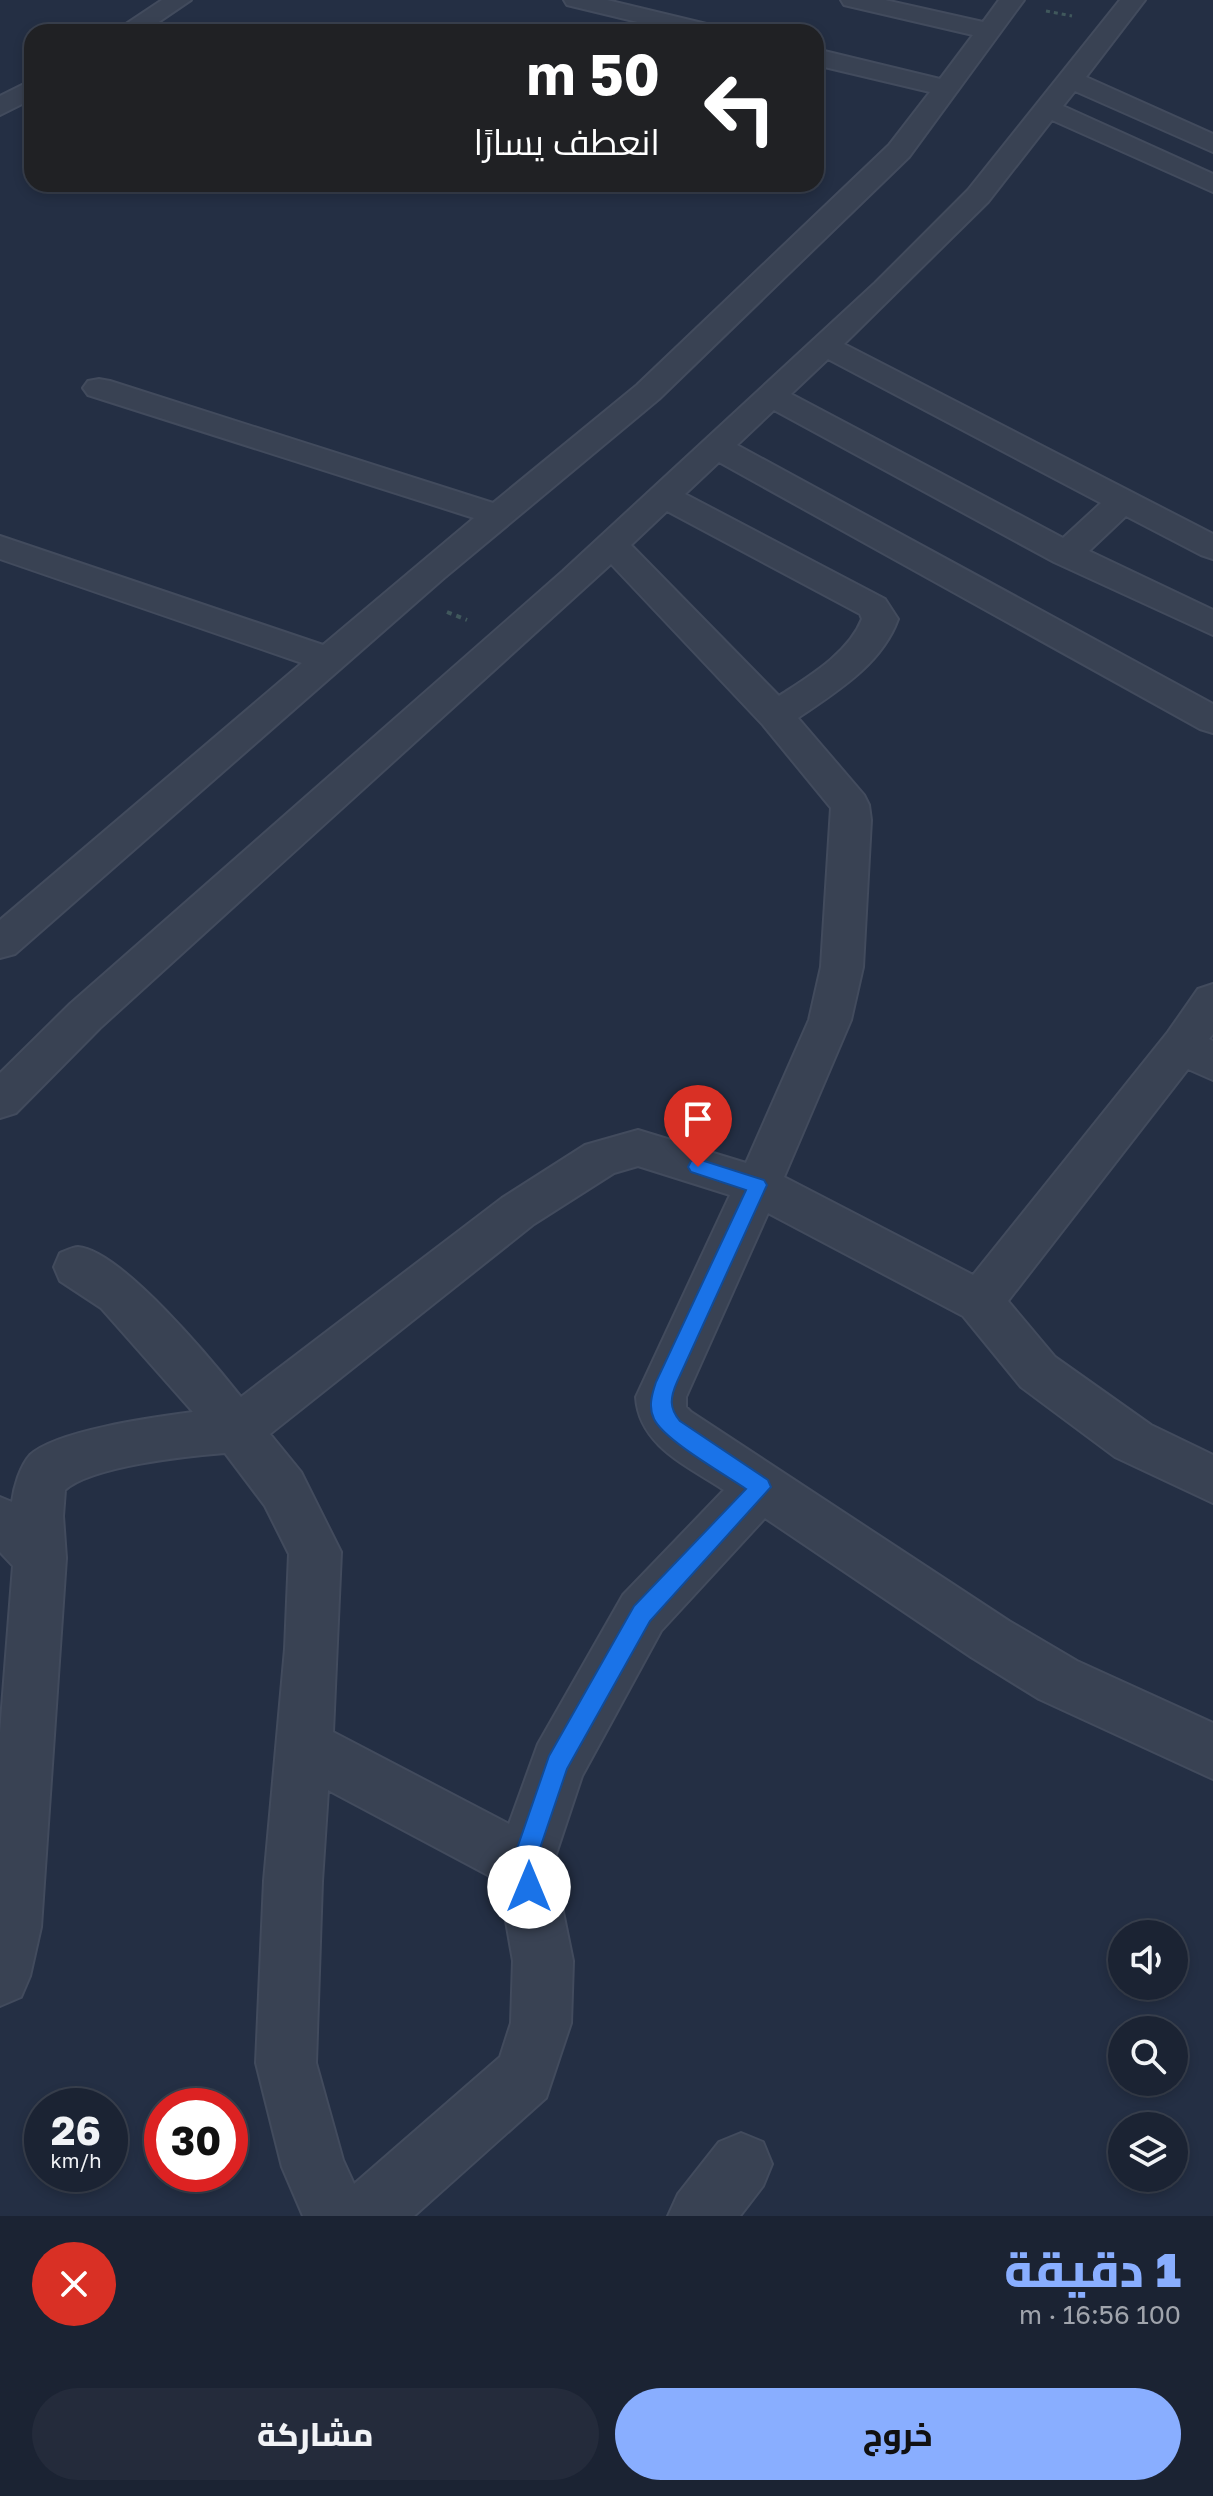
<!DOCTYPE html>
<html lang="ar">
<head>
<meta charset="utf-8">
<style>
  body { margin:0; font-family:"Golos Text",Cairo,sans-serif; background:#242b3b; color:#f1f3f6; direction:rtl; height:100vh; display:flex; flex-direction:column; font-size:30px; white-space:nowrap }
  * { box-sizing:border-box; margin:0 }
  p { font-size:26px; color:#a0a4ac }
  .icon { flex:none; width:44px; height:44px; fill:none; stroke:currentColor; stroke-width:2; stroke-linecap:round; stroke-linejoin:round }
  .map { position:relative; height:2216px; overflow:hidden; direction:ltr }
  .panel { display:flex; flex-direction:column; background:#1b2333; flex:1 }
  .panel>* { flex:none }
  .guide { position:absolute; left:24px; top:24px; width:800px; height:168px; border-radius:24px; box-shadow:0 4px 12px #0003,0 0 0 2px #39404e; direction:rtl; background:#202124; color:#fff; overflow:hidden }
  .controls { position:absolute; left:1108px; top:1920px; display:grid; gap:16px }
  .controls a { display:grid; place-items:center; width:80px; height:80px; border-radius:50%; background:#1b2333; box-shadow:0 4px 12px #0003,0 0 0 2px #39404e; font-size:40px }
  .speed { position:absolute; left:24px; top:2088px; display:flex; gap:16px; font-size:40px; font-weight:700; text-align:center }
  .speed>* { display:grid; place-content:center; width:104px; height:104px; border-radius:50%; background:#1b2333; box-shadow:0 4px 12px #0003,0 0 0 2px #39404e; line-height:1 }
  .speed small { font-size:20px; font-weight:400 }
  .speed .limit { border:12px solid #d22; background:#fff; color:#111 }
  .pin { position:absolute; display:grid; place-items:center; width:68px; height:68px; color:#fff; margin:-82px -34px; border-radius:50% 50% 50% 0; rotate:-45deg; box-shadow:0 0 8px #0007 }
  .pin .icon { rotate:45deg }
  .me { position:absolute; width:88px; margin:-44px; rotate:0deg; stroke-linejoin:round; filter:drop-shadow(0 0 6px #0008) }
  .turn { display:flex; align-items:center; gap:28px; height:168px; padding:0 32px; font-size:36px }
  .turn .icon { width:104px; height:104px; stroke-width:2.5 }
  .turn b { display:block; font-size:56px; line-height:68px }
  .round { display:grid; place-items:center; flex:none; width:84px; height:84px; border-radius:42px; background:#242b3b }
  .head { display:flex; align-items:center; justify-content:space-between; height:136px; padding:0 32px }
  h1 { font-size:48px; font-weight:800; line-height:60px; color:#89aeff }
  .primary-button { display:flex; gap:16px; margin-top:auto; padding:16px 32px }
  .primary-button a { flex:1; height:92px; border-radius:48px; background:#89aeff; color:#111; font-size:32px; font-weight:800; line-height:92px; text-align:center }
  .primary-button a+a { background:#242b3b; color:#f1f3f6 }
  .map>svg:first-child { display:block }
</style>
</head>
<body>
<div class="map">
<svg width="1213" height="2216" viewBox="0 0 1213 2216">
  <rect width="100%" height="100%" fill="#242f44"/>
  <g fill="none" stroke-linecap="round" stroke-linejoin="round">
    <g stroke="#424b5d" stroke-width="4">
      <path id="minor" d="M162 0H191L144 32H114Z
        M564 0H607L719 27 722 32H679L567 5Z
        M841 0H885L983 22 999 0H1024L909 157 659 399 444 578 15 954 0 958V920L302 663 0 559V536L323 645 474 518 88 395 83 388 88 381 99 379 110 381 493 503 637 385 889 145 930 92 816 65V49L940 79 973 35 844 5Z
        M1120 0H1145L1086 77 1213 134V152L1075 91 1063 106 1213 174V192L1052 120 988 202 844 344 1213 534V559L1201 555 1126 516 1089 551 1213 610V635L1054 562 774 410 737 445 1213 704V733L1200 729 719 462 685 494 885 599 898 619C882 664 836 692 798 718L864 795 869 805 871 820 863 967 851 1020 784 1177 973 1275 1168 1032 1198 989 1213 984V1034L1209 1039 1213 1041V1080L1188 1069 1008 1301 1055 1357 1151 1425 1213 1455V1503L1115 1457 1021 1387 963 1316 768 1213 686 1397V1407L691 1412 1009 1621 1077 1661 1213 1723V1779L1039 1699 971 1657 765 1518 661 1631 582 1776 553 1863 573 1961 571 2023 546 2098 414 2216H303L282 2167 256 2063 264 1881 285 1649 289 1554 265 1506 225 1453C187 1456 92 1466 65 1490L63 1516 66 1558 41 1927 30 1976 21 1997 0 2006V1733L13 1566 0 1552V1497L12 1502C14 1487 20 1466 30 1455 57 1430 156 1417 193 1412L101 1308 60 1281 54 1267 60 1253C65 1251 73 1247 78 1247 121 1250 214 1363 241 1397L502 1198 585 1145 638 1130 746 1163 809 1020 821 967 831 808 763 725 611 564 100 1028 16 1113 0 1118V1073L70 1004 563 571 875 283 968 190ZM828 359 1101 503 1063 538 791 394ZM667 511 860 614 862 619C849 653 808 677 779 696L631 545ZM638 1166 730 1195 636 1397C639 1446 688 1466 724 1490L623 1595 538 1744 509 1824 333 1732 341 1552 301 1472 270 1434 534 1224 614 1173ZM328 1790 499 1881 513 1961 511 2023 500 2057 354 2184 343 2160 316 2063 322 1881Z
        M32 80V99L0 115V96Z
        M741 2133 763 2142 772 2164 763 2186 740 2216H668L678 2194 719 2142Z"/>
    </g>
    <path stroke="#40585c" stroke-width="3" stroke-dasharray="4 4" stroke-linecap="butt" d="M1046 11 1072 16"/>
    <path stroke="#40585c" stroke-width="4" stroke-dasharray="5 5" stroke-linecap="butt" d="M447 612 467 620"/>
    <use href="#minor" fill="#394253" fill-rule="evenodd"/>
  </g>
  <path fill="#1a73e8" stroke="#114b97" stroke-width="2" d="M698 1159 764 1180 767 1185 677 1382C670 1398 669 1408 680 1421L768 1480 771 1487 650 1621 567 1769 535 1863 541 1887 537 1896 529 1899 520 1896 512 1863 549 1756 634 1606 746 1489C724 1474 664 1440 654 1419 648 1407 652 1394 656 1382L746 1190 691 1172 688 1167 691 1161Z"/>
</svg>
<div class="controls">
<a><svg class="icon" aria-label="sound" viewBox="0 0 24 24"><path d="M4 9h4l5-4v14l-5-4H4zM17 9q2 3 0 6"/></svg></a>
<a><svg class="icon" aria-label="search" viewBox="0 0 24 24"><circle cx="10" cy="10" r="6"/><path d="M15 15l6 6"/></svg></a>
<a><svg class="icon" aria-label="layers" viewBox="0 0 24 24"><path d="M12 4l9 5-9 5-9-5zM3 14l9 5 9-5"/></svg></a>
</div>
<div class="speed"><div>26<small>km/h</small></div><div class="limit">30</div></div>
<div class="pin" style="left:698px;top:1167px;background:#d93025"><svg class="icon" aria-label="arrive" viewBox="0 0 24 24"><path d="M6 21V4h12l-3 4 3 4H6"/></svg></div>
<svg class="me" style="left:529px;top:1887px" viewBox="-20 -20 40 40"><circle r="19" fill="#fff"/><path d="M0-13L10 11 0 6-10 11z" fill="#1a73e8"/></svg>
<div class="guide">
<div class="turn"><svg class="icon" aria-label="left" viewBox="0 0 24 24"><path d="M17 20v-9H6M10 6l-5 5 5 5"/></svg><div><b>50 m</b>انعطف يسارًا</div></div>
</div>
</div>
<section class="panel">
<div class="head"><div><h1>1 دقيقة</h1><p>100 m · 16:56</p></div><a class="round" style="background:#d93025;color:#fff"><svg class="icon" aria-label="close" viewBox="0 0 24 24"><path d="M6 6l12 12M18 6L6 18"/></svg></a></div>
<div class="primary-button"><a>خروج</a><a>مشاركة</a></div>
</section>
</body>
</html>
